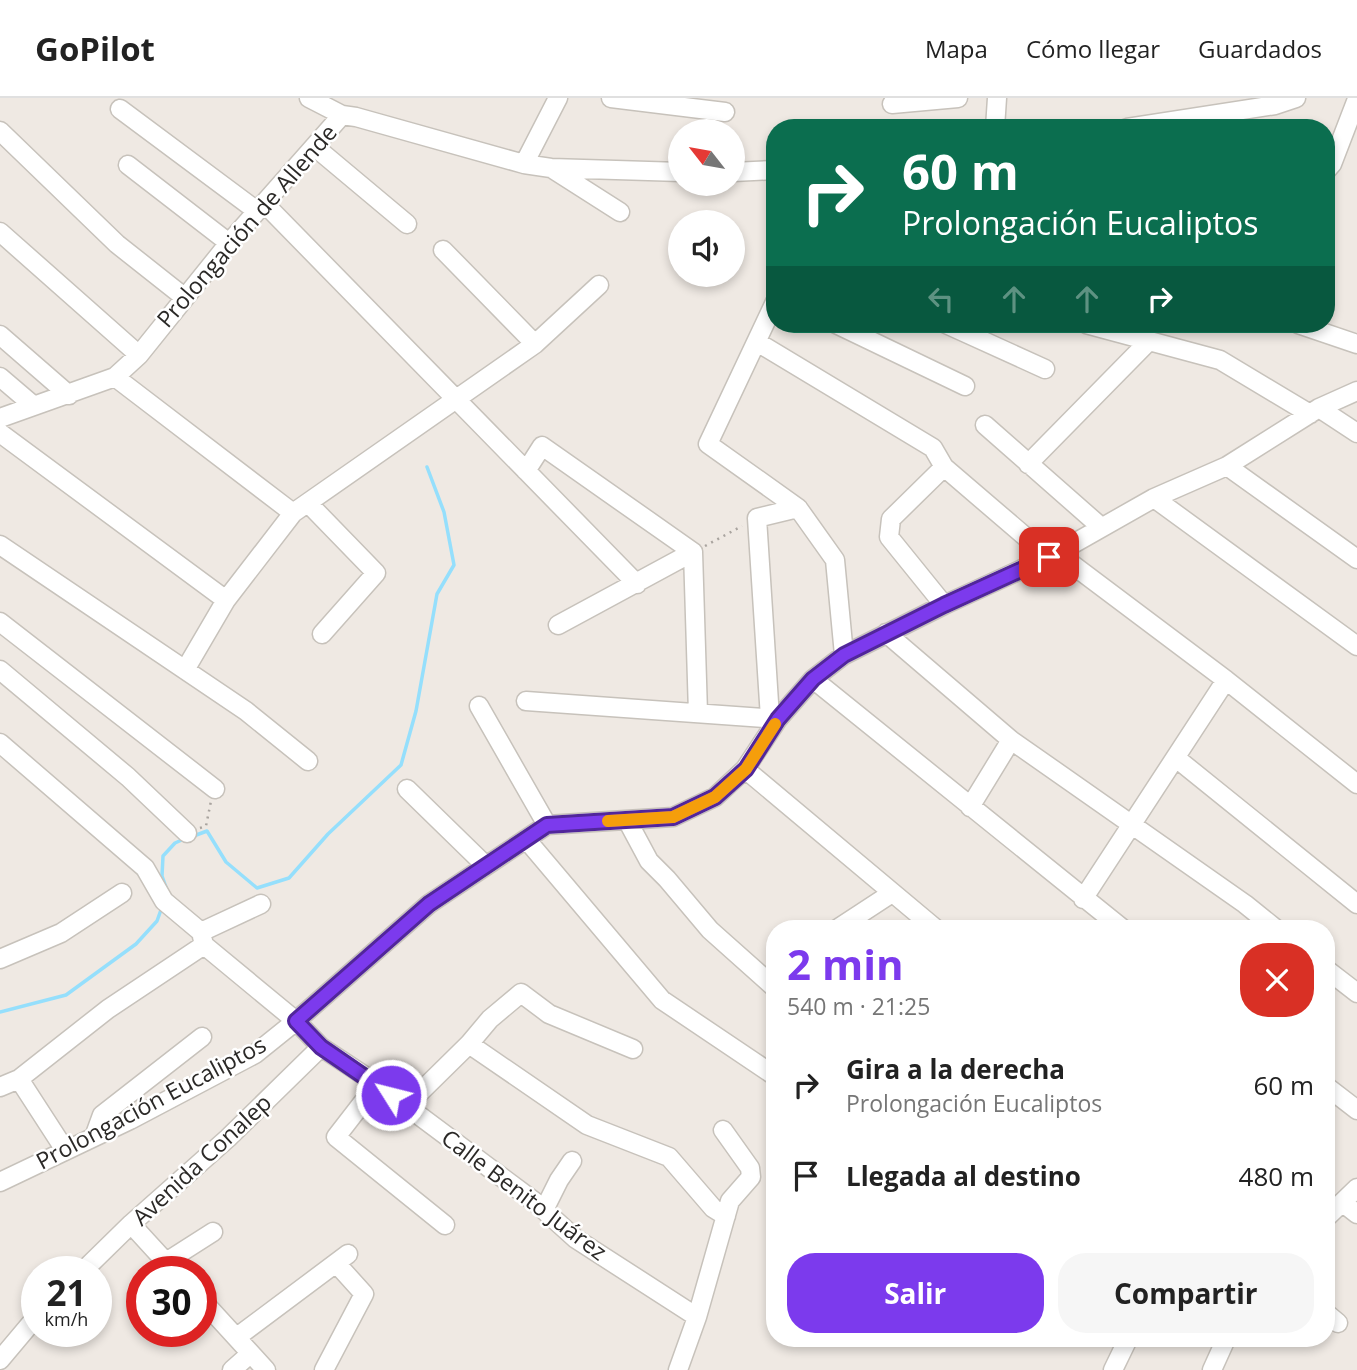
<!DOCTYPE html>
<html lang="es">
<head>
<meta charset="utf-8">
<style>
  body { margin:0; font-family:"Open Sans",sans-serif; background:#f6f6f6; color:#222; height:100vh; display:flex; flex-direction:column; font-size:26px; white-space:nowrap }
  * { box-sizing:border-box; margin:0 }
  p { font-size:23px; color:#767676 }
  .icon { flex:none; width:38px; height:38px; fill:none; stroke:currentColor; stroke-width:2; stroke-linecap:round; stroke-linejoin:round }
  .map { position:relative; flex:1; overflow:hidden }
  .details { position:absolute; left:766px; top:822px; width:569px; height:427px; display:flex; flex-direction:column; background:#fff; border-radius:28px; box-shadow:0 4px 10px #0003 }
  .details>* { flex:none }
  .guide { position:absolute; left:766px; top:21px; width:569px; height:214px; border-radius:28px; box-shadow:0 4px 10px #0003; background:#0b6e4f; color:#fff; overflow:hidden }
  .needle { width:46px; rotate:301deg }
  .buttons { position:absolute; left:668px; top:21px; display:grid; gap:14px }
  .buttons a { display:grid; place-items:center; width:77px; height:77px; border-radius:50%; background:#fff; box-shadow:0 4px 10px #0003; font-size:35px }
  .speed { position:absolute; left:21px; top:1158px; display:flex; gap:14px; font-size:35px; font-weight:700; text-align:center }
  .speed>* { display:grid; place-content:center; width:91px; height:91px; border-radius:50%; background:#fff; box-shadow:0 4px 10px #0003; line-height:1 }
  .speed small { font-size:18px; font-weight:400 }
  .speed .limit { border:10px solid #d22; background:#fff; color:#111 }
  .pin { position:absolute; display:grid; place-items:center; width:60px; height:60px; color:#fff; margin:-30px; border-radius:14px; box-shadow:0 4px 10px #0006 }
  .me { position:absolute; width:77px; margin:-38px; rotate:306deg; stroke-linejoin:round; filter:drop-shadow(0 0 5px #0008) }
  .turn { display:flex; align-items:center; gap:24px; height:147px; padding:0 21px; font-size:32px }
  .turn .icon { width:91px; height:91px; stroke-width:2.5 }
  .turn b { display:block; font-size:49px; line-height:60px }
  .lanes { display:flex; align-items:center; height:66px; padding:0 21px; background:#0003; justify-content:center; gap:35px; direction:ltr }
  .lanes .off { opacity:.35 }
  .round { display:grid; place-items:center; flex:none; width:74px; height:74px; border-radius:28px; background:#f6f6f6 }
  .summary { display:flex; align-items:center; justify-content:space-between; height:119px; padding:0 21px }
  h1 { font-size:42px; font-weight:700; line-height:52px; color:#7c3aed }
  .action { display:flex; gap:14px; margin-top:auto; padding:14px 21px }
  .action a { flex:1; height:80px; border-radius:28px; background:#7c3aed; color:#fff; font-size:28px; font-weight:700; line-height:80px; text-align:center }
  .action a+a { background:#f6f6f6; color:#222 }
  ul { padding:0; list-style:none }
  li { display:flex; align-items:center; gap:21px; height:91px; padding:0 21px }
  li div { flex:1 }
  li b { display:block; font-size:26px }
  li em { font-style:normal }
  header { display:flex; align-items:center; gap:42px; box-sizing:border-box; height:98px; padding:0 35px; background:#fff; border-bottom:2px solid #e0e0e0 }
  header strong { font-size:33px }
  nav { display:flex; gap:38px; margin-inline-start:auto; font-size:24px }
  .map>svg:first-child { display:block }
</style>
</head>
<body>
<header>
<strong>GoPilot</strong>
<nav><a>Mapa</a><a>Cómo llegar</a><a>Guardados</a></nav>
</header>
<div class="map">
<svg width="1357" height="1272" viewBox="0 0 1357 1272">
  <rect width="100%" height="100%" fill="#efe9e3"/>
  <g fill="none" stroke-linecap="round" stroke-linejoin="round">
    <path stroke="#95dffc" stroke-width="3.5" d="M191 739 207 733 226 764 257 790 289 780 328 736 401 667 416 613 437 496 454 467 444 414 427 369
      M167 792 162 778 163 758 175 745 184 741
      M0 914 66 897 136 846 157 823 162 809"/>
    <g stroke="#c7c2bb" stroke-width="21">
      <path id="minor" d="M309 0 342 17 356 19 524 66 551 70 681 74
        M611 0 725 14
        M892 6 958 0
        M120 11 257 113
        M995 30 997 0
        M1127 30 1275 7 1296 0
        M0 33 117 146 184 199
        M315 49 407 126
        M524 66 558 0
        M128 67 229 145
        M551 70 620 114
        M1326 73 1332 66 1357 1
        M733 74 775 72
        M264 105 637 486
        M0 134 139 257
        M443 152 535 246
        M775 204 708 346 798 410 835 462 844 557
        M836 226 965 288
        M946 226 1045 271
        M1086 226 1220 262 1310 316
        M1298 226 1357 246
        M0 237 69 297
        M757 244 933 350 944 369 891 421 889 439 944 507
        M0 279 34 308
        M115 279 293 415
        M1319 310 1357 335
        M0 320 115 279 139 257 229 145 342 17
        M985 327 1101 429
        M0 335 226 502
        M1028 366 1149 243
        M1227 368 1357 461
        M944 369 1049 459
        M526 373 542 348 693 454
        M1154 400 1357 548
        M308 405 376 475 322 536
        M0 447 246 613 308 663
        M693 454 698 615
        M1057 455 1226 582 1357 686
        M0 524 215 691
        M558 527 693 454
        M886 535 1011 642 1245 806 1276 831
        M0 572 128 679 187 735
        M185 572 226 502 293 415 535 246 599 187
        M813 581 1123 831
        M526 603 778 621
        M479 608 547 727
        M770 620 757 420 798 410
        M0 645 145 770 164 803 201 834 204 847 296 923 321 949 377 986 535 1104 576 1141 697 1219
        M1176 660 1357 806
        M745 671 936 831
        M407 691 486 768
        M970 709 1011 642
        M627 722 649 763 667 781 710 832 775 890
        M526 741 662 902 775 978
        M1083 801 1226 582
        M837 831 892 795
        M201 834 261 806
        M0 861 61 835 122 795
        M1326 871 1357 895
        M469 946 587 1027 669 1059 713 1110 726 1118
        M19 981 65 1052
        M377 986 336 1039 445 1127
        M1326 988 1357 1012
        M0 989 19 981 108 911 204 847
        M406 1008 469 946 490 921 521 895 549 916 633 951
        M94 1039 102 1017 202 939
        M0 1084 130 1022 255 956 296 923 429 806 547 727 673 719 715 699 745 671 778 621 813 581 844 557 944 507 1057 455 1154 400 1227 368 1319 310 1357 293
        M1343 1105 1357 1116
        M544 1112 559 1082 572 1063
        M1326 1120 1357 1090
        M131 1126 175 1174
        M166 1164 213 1134
        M82 1174 131 1126 228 1040 321 949
        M201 1201 266 1272
        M1326 1215 1338 1225
        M237 1239 348 1156
        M0 1262 37 1218
        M232 1272 250 1256
        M324 1272 364 1196 336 1165
        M678 1272 697 1219 730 1103 751 1079 750 1070 723 1032
        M1113 1272 1128 1241
        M1212 1272 1226 1241"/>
    </g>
    <path stroke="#a9a49f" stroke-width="2.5" stroke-dasharray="2 5" stroke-linecap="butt" d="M705 448 742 428
      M200 730 206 728 211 703"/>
    <use href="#minor" stroke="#fff" stroke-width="18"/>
  </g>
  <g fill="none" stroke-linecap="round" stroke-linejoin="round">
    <g stroke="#51269a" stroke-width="18">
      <path id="route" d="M391 997 321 949 296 923 429 806 547 727 673 719 715 699 746 671 778 621 813 581 844 557 944 507 1049 459"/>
    </g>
    <use href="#route" stroke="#7c3aed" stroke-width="12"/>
    <path stroke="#f59e0b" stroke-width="12" d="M608 723 673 719 715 699 746 671 775 626"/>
  </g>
  <g text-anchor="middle" stroke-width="5" stroke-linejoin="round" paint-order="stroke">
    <g font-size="23" fill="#2b2927" stroke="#fff">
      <text transform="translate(247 128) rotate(-49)" y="8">Prolongación de Allende</text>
      <text transform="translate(151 1005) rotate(-28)" y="8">Prolongación Eucaliptos</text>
      <text transform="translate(202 1062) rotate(-43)" y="8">Avenida Conalep</text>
      <text transform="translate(524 1097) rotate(37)" y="8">Calle Benito Juárez</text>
    </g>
  </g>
</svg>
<div class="buttons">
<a><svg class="needle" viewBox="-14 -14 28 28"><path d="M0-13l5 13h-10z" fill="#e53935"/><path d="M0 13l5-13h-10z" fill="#767676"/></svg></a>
<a><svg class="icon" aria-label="sound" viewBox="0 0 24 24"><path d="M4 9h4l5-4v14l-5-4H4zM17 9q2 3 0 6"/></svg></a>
</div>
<div class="speed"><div>21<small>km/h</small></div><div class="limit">30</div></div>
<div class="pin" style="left:1049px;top:459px;background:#d93025"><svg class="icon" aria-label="arrive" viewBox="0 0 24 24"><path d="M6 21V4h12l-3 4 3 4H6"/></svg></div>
<svg class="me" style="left:391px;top:997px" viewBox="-20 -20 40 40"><circle r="17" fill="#7c3aed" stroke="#fff" stroke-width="3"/><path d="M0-11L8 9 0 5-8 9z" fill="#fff"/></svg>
<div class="guide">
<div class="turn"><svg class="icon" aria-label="right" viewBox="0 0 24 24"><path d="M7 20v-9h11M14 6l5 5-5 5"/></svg><div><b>60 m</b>Prolongación Eucaliptos</div></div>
<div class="lanes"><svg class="icon off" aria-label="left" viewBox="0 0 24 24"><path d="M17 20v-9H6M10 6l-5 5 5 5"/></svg><svg class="icon off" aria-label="ahead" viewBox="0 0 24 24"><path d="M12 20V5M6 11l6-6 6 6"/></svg><svg class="icon off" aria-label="ahead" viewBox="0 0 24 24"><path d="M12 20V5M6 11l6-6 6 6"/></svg><svg class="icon" aria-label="right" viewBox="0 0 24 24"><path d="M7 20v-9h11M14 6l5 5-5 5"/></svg></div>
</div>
<section class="details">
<div class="summary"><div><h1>2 min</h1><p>540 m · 21:25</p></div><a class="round" style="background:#d93025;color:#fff"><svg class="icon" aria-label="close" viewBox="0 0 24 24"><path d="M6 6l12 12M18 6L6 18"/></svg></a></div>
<ul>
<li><svg class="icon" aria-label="right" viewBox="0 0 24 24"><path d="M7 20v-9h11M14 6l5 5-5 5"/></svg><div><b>Gira a la derecha</b><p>Prolongación Eucaliptos</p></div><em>60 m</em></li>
<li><svg class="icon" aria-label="arrive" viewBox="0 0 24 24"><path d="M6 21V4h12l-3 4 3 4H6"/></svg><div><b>Llegada al destino</b></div><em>480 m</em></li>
</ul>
<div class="action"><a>Salir</a><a>Compartir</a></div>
</section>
</div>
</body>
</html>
